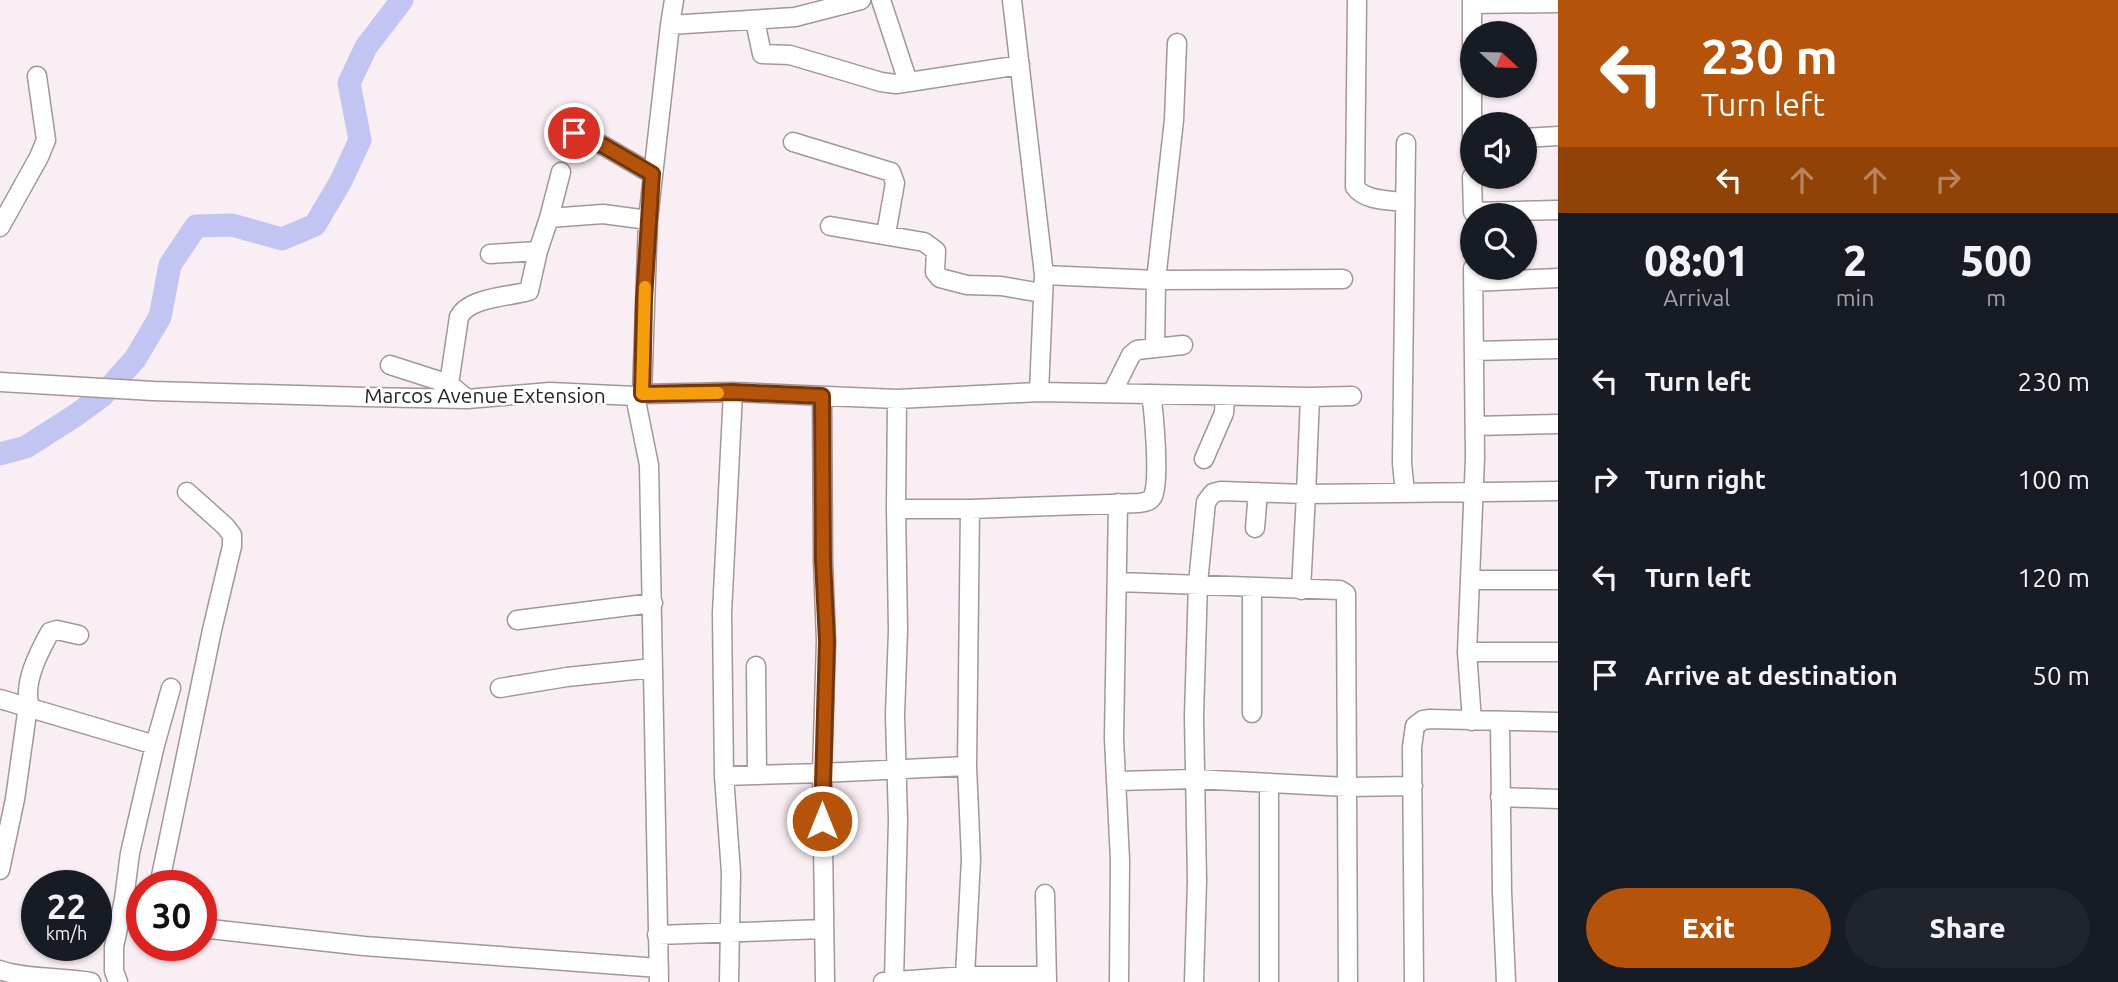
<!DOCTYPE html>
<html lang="en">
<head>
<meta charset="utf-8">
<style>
  body { margin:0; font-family:Ubuntu,sans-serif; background:#20242c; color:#f1f3f6; height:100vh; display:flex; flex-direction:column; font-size:26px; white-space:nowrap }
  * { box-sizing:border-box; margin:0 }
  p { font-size:23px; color:#9ea1a6 }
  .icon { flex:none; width:38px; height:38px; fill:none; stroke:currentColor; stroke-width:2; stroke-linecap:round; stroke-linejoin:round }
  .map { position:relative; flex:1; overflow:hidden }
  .drawer { display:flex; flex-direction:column; background:#171b24; width:560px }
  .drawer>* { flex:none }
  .banner { background:#b45309; color:#fff; overflow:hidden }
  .needle { width:46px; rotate:112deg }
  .controls { position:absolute; left:1460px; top:21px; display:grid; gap:14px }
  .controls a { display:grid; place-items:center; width:77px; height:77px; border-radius:50%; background:#171b24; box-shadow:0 2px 5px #0004; font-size:35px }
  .speed { position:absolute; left:21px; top:870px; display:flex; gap:14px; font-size:35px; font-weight:700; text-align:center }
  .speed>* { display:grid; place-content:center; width:91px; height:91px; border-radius:50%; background:#171b24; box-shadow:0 2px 5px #0004; line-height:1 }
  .speed small { font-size:18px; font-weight:400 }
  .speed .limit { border:10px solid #d22; background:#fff; color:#111 }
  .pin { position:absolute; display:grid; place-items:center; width:60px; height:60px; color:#fff; margin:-30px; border:4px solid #fff; border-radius:50%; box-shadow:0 2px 7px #0007 }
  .me { position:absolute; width:77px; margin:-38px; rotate:0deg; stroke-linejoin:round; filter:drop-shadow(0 0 5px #0008) }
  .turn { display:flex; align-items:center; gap:24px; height:147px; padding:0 28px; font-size:32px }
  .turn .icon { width:91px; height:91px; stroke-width:2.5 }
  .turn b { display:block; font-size:49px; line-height:60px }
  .lanes { display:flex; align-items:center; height:66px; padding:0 28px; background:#0003; justify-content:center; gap:35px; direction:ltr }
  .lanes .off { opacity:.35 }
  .eta { display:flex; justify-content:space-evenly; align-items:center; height:119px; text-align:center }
  .eta b { font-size:42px; font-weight:800; line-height:49px }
  .action { display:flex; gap:14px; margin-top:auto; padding:14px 28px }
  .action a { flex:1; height:80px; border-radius:42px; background:#b45309; color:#fff; font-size:28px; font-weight:800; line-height:80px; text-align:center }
  .action a+a { background:#20242c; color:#f1f3f6 }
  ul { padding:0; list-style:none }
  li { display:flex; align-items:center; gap:21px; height:98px; padding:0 28px }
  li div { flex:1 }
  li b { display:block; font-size:26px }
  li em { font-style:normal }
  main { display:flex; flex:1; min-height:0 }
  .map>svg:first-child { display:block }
</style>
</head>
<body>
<main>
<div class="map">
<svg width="1558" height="982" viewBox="0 0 1558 982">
  <rect width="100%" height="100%" fill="#f9eef3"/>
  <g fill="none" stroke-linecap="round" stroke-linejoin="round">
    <path stroke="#c2c4f2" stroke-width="23" d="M0 454 26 447 76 415 102 396 135 359 160 317 170 265 196 226 232 225 282 239 315 225 341 181 360 140 349 83 366 47 402 0"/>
    <g stroke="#a1979b" stroke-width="21">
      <path id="minor" d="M881 0 908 82
        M1012 0 1044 275 1039 392 1310 397 1352 396
        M1357 0 1355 187C1365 201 1388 200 1404 202
        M1472 0V141
        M1472 4 1558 3
        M755 21 762 54 790 55 881 82 896 84 1020 65
        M670 25 674 0
        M563 129 604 146 652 174
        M1524 138 1558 136
        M793 142 891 172 895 183 886 234
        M1472 177 1473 212 1558 210
        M549 218 561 172
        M830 226 924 242 936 251 935 272 940 278 967 285 1001 286 1042 293
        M0 227 39 157 46 140 37 76
        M490 254 538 251
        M1044 275 1156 280 1174 120 1177 43
        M1473 282 1558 278
        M1155 347 1156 280 1343 279
        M1474 351 1558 349
        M390 365 449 384
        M0 382 153 391 366 397 467 399 550 392 635 396 649 465 659 982
        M1112 393 1131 355 1137 350 1183 345
        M642 394 733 392 897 399 1039 392
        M635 396 642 394 648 220 670 25 795 17 861 0
        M822 396 823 561 826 641 822 773 967 766
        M467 399 449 384 459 317C469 297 509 297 529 291L538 251 549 218 603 214 648 220
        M897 399 896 509H970L967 766 971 859 965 976
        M1475 426 1558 424
        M1204 459 1224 413 1225 396
        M1405 493 1402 463 1406 143
        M1118 503 1114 739 1120 860 1119 982
        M970 509 1139 503C1145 502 1150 502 1153 496 1160 480 1154 413 1151 394
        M1255 528 1258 492
        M1471 580H1558
        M1118 582 1340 590 1346 594 1348 982
        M1252 588V713
        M1301 590 1306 494 1558 491
        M517 620 653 603
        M1467 652H1558
        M756 666 757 775
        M500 688 567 677 653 668
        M0 699 155 745
        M30 707C22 684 39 652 50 632L57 630 79 635
        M1472 721 1467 652 1475 458 1473 268
        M1500 722 1502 892 1506 982
        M724 776 722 613 733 392
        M1117 781 1195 779 1347 787 1413 786
        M1269 784V982
        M1500 797 1558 799
        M0 870 15 799 28 706
        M159 886 212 630 232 546V535L225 526 187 492
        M1045 894 1047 982
        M201 928 364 946 659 968
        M657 935 823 929
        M0 970C23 979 64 977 91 982
        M894 980 898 820 895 715 898 630 896 509
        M118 982 114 971V947L124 899 130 853 155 745 171 688
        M729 982 731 873 724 776 822 773 825 982
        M883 982 965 976H1047
        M1194 982 1197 881 1194 716 1198 583 1206 502 1213 493 1221 491 1306 494 1310 397
        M1414 982 1412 747 1415 726 1423 720 1430 719 1558 722"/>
    </g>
    <use href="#minor" stroke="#fff" stroke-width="18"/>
  </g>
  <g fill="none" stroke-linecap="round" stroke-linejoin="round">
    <g stroke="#753606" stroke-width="18">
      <path id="route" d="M574 133 604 146 652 174 644 299 642 394 733 392 822 396 823 561 827 641 822 821"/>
    </g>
    <use href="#route" stroke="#b45309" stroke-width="12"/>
    <path stroke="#f59e0b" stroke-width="12" d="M645 287 642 394 718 393"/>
  </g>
  <g text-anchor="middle" stroke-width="5" stroke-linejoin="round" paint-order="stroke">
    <g font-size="21" fill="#272325" stroke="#fff">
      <text x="485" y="403">Marcos Avenue Extension</text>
    </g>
  </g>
</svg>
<div class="controls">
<a><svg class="needle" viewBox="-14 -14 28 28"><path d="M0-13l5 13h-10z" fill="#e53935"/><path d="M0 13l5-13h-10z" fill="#9ea1a6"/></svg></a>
<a><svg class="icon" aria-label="sound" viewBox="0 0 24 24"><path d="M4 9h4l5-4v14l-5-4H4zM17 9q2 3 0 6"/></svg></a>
<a><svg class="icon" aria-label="search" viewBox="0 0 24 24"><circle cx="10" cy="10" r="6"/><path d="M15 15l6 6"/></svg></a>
</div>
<div class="speed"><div>22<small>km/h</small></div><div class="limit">30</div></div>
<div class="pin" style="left:574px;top:133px;background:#d93025"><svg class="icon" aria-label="arrive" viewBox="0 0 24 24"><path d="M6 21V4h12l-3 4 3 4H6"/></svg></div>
<svg class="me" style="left:822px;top:821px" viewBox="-20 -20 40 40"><circle r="17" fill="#b45309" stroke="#fff" stroke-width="3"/><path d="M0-11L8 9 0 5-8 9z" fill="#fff"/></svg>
</div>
<section class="drawer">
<div class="banner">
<div class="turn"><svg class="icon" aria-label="left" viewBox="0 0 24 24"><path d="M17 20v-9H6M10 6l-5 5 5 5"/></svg><div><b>230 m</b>Turn left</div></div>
<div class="lanes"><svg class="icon" aria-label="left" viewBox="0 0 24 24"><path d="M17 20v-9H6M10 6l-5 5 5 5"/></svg><svg class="icon off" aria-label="ahead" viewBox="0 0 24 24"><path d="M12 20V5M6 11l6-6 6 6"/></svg><svg class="icon off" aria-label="ahead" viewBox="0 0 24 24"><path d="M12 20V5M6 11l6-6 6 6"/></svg><svg class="icon off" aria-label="right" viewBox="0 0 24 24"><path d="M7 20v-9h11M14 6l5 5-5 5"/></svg></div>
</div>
<div class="eta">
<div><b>08:01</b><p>Arrival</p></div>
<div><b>2</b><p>min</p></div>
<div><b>500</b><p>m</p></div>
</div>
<ul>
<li><svg class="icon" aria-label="left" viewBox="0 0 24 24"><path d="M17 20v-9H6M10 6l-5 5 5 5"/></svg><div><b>Turn left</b></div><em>230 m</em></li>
<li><svg class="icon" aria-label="right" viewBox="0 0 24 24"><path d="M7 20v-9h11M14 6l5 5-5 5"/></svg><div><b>Turn right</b></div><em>100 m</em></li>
<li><svg class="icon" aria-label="left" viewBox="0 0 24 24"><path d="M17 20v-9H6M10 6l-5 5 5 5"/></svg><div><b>Turn left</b></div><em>120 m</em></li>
<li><svg class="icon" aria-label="arrive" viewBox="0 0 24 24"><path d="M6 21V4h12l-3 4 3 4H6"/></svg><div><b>Arrive at destination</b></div><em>50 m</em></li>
</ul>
<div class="action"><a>Exit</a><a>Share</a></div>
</section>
</main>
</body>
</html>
